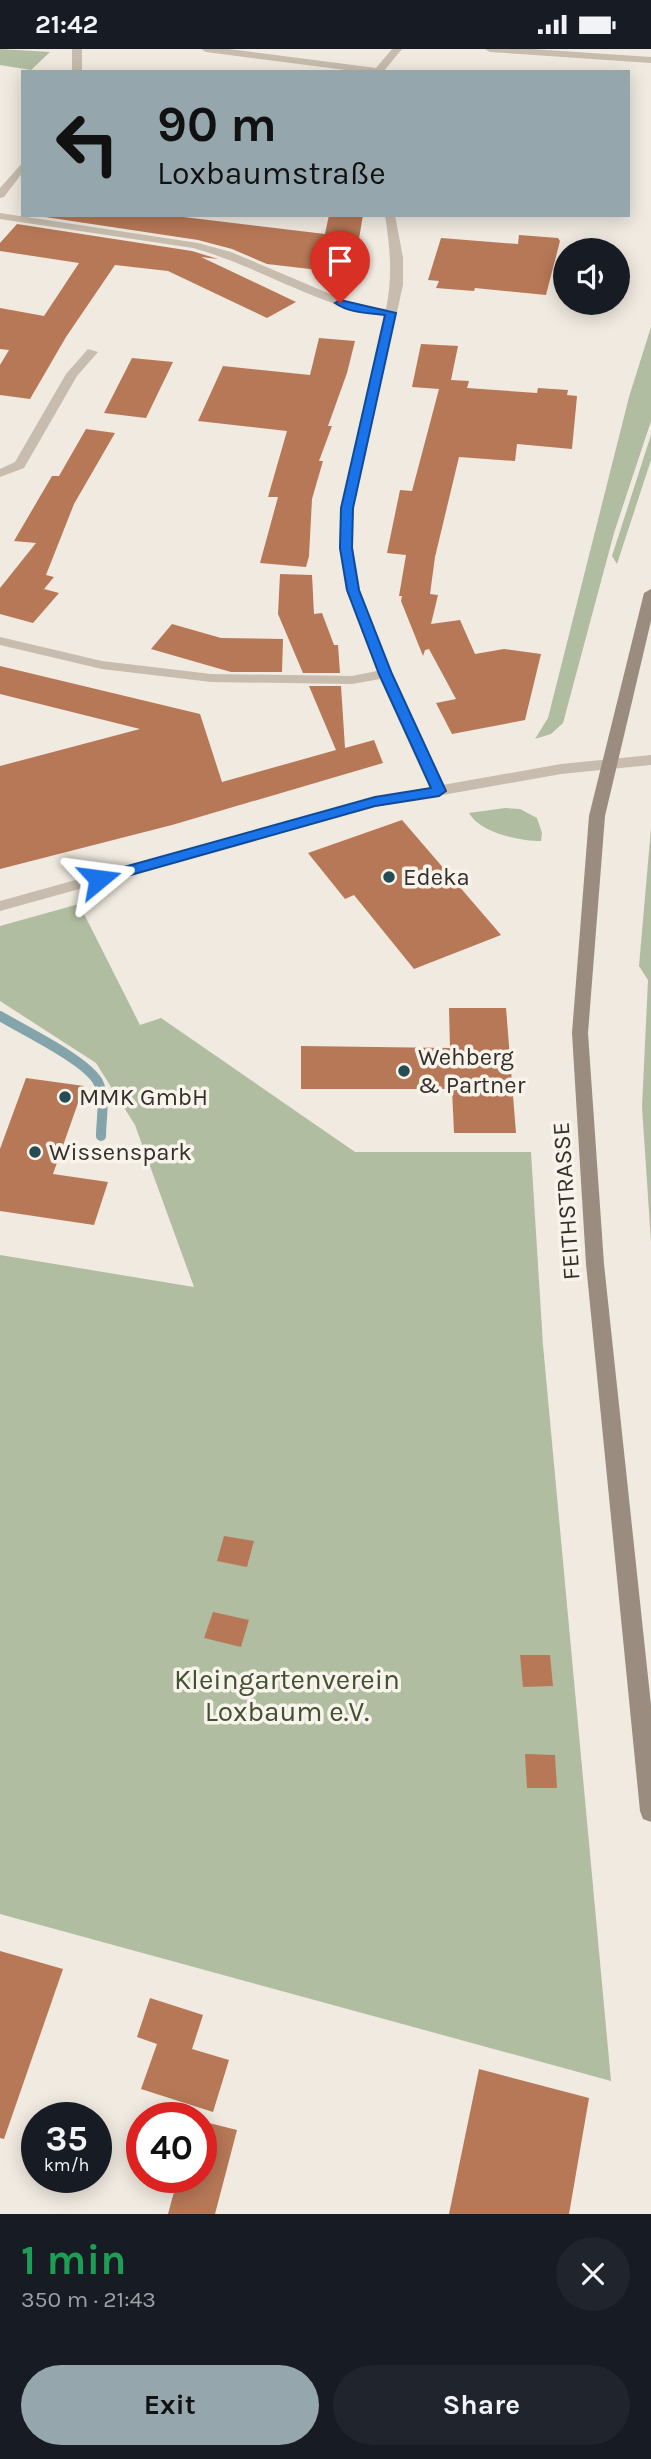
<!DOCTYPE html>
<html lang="en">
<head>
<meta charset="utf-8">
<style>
  body { margin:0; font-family:Karla,sans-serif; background:#20242c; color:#f1f3f6; height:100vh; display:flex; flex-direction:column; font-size:26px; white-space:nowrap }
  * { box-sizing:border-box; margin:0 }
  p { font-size:23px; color:#9ea1a6 }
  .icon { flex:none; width:38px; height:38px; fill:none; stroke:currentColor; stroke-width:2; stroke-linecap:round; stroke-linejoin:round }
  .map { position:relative; height:2165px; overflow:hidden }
  .side { display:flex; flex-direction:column; background:#171b24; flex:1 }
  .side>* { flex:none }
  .hud { position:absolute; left:21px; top:21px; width:609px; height:147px; border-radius:0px; box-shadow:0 4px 18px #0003; background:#95a7ad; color:#111; overflow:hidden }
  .tools { position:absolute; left:553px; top:189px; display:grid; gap:14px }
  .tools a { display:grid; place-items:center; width:77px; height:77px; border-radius:50%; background:#171b24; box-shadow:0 4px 18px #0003; font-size:35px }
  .speed { position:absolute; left:21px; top:2053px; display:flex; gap:14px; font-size:35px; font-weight:700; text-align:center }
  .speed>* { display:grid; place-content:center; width:91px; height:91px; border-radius:50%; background:#171b24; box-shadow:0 4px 18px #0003; line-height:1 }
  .speed small { font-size:18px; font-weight:400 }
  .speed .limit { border:10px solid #d22; background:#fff; color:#111 }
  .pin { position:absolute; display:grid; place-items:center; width:60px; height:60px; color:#fff; margin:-72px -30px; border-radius:50% 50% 50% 0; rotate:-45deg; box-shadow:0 0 7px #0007 }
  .pin .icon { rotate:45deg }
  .me { position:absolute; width:77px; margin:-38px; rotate:74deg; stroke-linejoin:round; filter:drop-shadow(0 0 5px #0008) }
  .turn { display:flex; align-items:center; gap:24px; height:147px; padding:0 21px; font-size:32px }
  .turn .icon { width:91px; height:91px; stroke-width:2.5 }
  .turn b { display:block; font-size:49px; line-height:60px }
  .round { display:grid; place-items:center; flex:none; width:74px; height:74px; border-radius:37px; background:#20242c }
  .head { display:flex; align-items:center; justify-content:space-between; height:119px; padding:0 21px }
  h1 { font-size:42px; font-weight:700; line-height:52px; color:#1e9e55 }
  .button { display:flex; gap:14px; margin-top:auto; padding:14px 21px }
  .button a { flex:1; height:80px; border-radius:42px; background:#95a7ad; color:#111; font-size:28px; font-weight:700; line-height:80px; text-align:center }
  .button a+a { background:#20242c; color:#f1f3f6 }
  .status { display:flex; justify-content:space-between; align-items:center; height:49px; padding:0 35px; background:#171b24; direction:ltr }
  .status svg { height:19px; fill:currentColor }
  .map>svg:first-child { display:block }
</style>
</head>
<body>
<div class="status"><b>21:42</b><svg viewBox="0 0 49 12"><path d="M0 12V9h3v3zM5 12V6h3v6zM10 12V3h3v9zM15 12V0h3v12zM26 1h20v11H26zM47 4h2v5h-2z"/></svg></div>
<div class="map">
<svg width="651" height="2165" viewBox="0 0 651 2165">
  <rect width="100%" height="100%" fill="#f0eae0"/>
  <path fill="#b1bda1" d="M0 0 50 3 31 21 0 16Z
    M651 278V372L614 484 563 674 551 685 535 690 548 669 629 348Z
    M651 386V411L617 515 612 507Z
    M505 759 520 760 537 769 542 784 541 792C520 792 480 784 469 764Z
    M651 779V1193L642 1058 648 931 639 917Z
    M79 855 140 976 161 969 355 1103H531L543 1296 611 2032 0 1865V1206L194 1238 135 1076 96 1014 0 952V877Z"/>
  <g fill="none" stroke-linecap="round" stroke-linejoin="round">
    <path stroke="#82a4aa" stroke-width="10" d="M0 967C23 981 86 1011 98 1033 106 1049 101 1071 101 1087"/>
  </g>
  <path fill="#b77857" d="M32 166H167L325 185 329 166H363L353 225 267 215 232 200 198 191Z
    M17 175 192 202 218 210 201 208 296 253 267 269 168 222 115 216 66 288 30 350 0 346V316L9 301 0 300V259L44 267 79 214 0 202V194Z
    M519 186 558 189 560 192 546 246 475 239 474 242 436 239 439 232 428 231 441 189 518 195Z
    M319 289 355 292 347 324 328 377H332L319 412H323L312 450 309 507 306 518 260 514 278 448H268L287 382 198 372 223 317 310 326Z
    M421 295 458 297 451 331 469 332 467 339 537 344 538 339 568 341 567 346 577 347 572 400 517 395 515 412 459 408 435 508 430 545 438 546 431 575 460 571 475 605 504 600 541 605 525 671 452 685 436 654 456 650 429 600 425 601 423 607 401 552 402 547H399L406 506 387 504 400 441 412 442 439 340 412 338Z
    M132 309 173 313 146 369 104 364Z
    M86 380 115 384 74 455 46 526 54 528 44 540 59 544 33 574 0 565V539L36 494 14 492 52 427H59Z
    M280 525 312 526 314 565 322 564 334 596H338L340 624H303L278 565Z
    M172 575 221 589 283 590 282 623H231L151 600Z
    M0 617 200 665 222 733 336 701 309 637H341L345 699 374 691 383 714 172 776 0 820V717L140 680 0 645Z
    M402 771 489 872 501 886 414 920 354 846 345 850 308 804Z
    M449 959H506L516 1084H454L452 1040H301V997L450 999Z
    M26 1029 84 1037 53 1125 108 1133 94 1176 0 1162V1100Z
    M224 1487 254 1492 247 1518 217 1512Z
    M213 1563 249 1571 241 1598 204 1589Z
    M520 1606H550L553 1637 523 1638Z
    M525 1705 555 1706 557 1739H527Z
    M0 1902 63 1920 4 2090 0 2089Z
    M150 1949 203 1966 192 2000 229 2011 213 2063 141 2040 157 1995 137 1988Z
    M479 2020 589 2049 569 2165H449Z
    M201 2072 237 2081 215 2165H168L178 2128H201Z"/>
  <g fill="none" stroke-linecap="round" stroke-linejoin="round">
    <path fill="#c7bcad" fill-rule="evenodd" d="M72 0H82V23H72Z
      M201 0H229L376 19 392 0H402L383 23H361L206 3Z
      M485 0H532L651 8V14L490 3Z
      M23 113V123L4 148 0 149V139Z
      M0 164 198 194 231 203 356 256 386 260C393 227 390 199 385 166H395L403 209V236L353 459V499L360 541 392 625 447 742 444 745 439 747 431 742 380 630 352 635 211 633 102 620 0 596V588L102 612 211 625 352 627 377 622 346 541 339 499 341 459 384 267C317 257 259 217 193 199L0 170Z
      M88 300 98 303 77 327 24 419 0 428V420L15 413 66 325Z"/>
    <path fill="#c7bcad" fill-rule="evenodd" d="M651 706V716L561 725 375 758 0 862V852L375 748 561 715Z"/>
    <path fill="#9a8c7f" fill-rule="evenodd" d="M651 540V572L605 767 588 984 604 1215 651 1656V1773L643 1770 640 1762 586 1215 572 984 589 767 644 544Z"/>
  </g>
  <path fill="#1a73e8" stroke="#114b97" stroke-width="2" d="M340 251 396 264 353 459 352 499 359 541 392 625 446 742 439 747 375 757 99 835 93 833 91 830 99 825 375 748 431 739 379 625 347 541 340 499 341 459 385 266C368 264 349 264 335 254Z"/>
  <g fill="#254b53" stroke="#f8f4ec" stroke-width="2.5">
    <circle cx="389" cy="828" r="7"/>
    <circle cx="404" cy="1022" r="7"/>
    <circle cx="65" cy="1048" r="7"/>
    <circle cx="35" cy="1103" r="7"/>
  </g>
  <g text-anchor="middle" stroke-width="7" stroke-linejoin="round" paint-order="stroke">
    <g font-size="24" fill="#362f2b" stroke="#f8f4ec" text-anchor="start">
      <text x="403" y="836">Edeka</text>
      <text x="418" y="1016">Wehberg<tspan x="418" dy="28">&amp; Partner</tspan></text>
      <text x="79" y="1056">MMK GmbH</text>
      <text x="49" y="1111">Wissenspark</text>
    </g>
    <g font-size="24" fill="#362f2b" stroke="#f8f4ec">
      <text transform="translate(566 1152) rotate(-94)" y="8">FEITHSTRASSE</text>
    </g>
    <g font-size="28" fill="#425131" stroke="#f8f4ec">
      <text x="287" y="1640">Kleingartenverein<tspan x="287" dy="32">Loxbaum e.V.</tspan></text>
    </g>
  </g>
</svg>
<div class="tools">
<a><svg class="icon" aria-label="sound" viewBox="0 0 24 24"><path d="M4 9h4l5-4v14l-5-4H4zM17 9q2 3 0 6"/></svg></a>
</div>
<div class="speed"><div>35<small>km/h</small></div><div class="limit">40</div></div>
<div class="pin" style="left:340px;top:254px;background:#d93025"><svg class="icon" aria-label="arrive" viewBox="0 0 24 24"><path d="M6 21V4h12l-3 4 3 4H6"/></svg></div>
<svg class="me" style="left:99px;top:830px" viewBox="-20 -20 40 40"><path d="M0-17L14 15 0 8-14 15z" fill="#1a73e8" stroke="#fff" stroke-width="4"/></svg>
<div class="hud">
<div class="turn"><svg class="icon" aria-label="left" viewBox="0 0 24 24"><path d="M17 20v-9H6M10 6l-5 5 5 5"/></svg><div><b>90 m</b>Loxbaumstraße</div></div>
</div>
</div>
<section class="side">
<div class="head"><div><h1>1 min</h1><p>350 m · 21:43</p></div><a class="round"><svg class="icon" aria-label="close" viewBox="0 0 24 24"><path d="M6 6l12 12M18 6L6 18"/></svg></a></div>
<div class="button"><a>Exit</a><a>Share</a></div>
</section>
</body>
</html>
